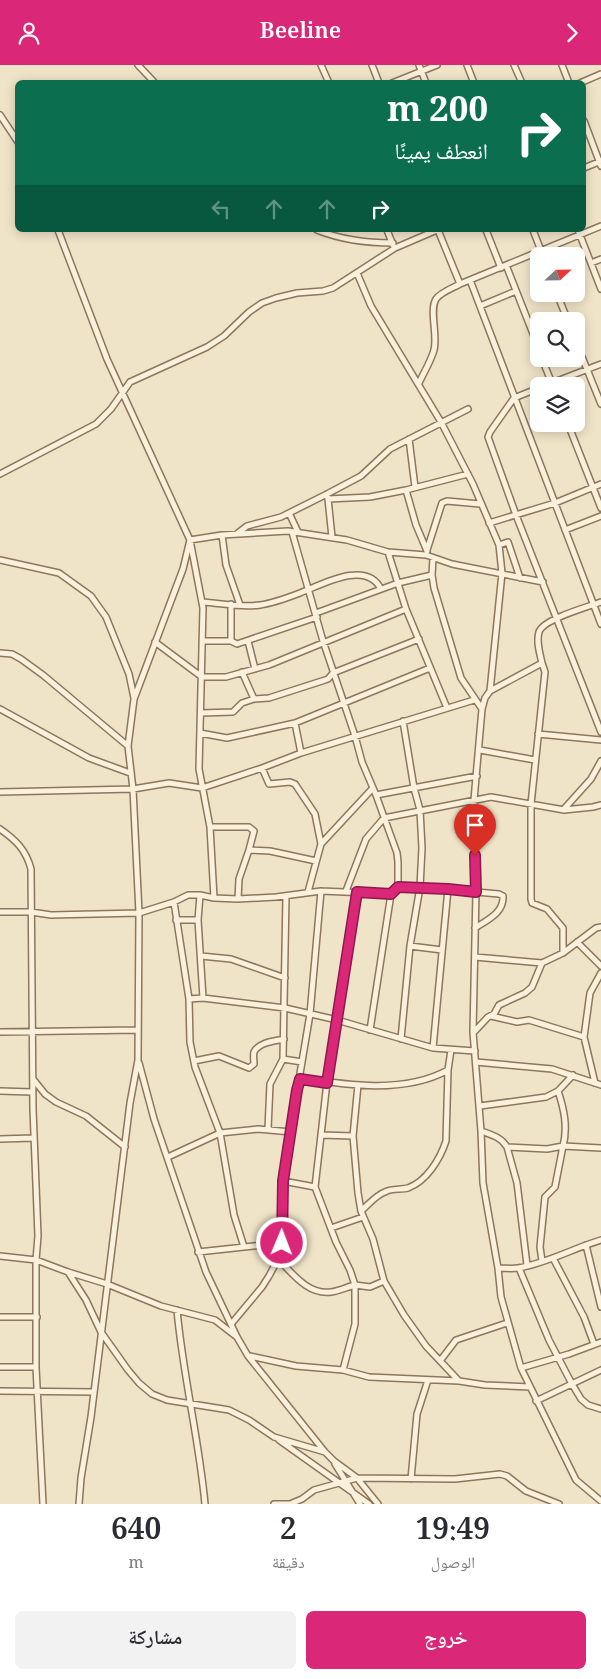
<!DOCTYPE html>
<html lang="ar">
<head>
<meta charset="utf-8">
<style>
  body { margin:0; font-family:Georgia,"Noto Naskh Arabic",serif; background:#f2f2f3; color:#2b2b33; direction:rtl; height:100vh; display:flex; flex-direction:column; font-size:19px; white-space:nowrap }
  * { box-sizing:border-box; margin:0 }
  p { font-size:16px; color:#7c7c81 }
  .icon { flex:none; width:28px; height:28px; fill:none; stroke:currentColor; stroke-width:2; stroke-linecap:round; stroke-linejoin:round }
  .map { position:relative; height:1439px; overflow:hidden; direction:ltr }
  .drawer { display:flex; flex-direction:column; background:#fff; flex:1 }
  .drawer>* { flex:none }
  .hud { position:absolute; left:15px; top:15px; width:571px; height:152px; border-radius:8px; box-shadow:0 2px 12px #0003; direction:rtl; background:#0b6e4f; color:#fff; overflow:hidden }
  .needle { width:32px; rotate:68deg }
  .controls { position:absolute; left:530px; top:182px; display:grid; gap:10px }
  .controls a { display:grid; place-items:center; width:55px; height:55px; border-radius:8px; background:#fff; box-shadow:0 2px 12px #0003; font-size:25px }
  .pin { position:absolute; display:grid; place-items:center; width:42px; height:42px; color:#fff; margin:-51px -21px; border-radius:50% 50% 50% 0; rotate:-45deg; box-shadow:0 0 5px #0007 }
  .pin .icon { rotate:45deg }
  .me { position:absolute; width:55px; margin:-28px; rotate:1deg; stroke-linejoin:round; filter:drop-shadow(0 0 4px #0008) }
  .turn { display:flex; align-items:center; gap:18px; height:105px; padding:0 15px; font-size:22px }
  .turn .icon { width:65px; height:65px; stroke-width:2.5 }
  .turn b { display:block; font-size:35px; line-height:42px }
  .lanes { display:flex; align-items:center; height:48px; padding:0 15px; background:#0003; justify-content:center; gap:25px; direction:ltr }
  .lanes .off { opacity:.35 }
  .eta { display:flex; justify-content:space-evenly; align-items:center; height:85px; text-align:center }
  .eta b { font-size:30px; font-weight:600; line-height:35px }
  .cta { display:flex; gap:10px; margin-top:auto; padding:10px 15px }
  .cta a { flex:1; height:58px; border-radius:8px; background:#db2777; color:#fff; font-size:20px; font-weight:600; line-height:58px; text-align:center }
  .cta a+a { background:#f2f2f3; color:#2b2b33 }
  header { display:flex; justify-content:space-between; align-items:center; height:65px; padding:0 15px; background:#db2777; color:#fff; font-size:22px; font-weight:600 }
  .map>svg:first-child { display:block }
</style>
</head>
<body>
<header><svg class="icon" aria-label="forward" viewBox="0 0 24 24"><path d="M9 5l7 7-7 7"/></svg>Beeline<svg class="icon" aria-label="person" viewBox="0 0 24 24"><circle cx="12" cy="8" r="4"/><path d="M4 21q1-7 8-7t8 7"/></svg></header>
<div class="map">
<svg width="601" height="1439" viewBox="0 0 601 1439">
  <rect width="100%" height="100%" fill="#f0e4c8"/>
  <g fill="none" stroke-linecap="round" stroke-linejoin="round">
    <g stroke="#8d765c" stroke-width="8">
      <path id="street" d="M138 0 155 18
        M321 0 329 18
        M372 0 379 18
        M419 0 426 18
        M467 0 474 18
        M514 0 522 18
        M562 0 569 18
        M392 18 437 0
        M580 18 601 9
        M0 50 18 77
        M584 56 601 101
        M584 103 601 96
        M58 165 107 294 190 475 203 543 199 704 210 762 214 833
        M317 165C342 175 366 178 393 178
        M387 165 393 180
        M438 165 460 219
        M486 165 501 203
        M533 165 543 191
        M578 165 601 224
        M591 198 601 194
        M506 200 539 284
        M357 208 371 241 441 357 473 419 499 480 502 508 490 626
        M470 215 601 559
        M557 229 568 256
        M480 241 516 226
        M576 277 601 339
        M542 294 553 321
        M419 318C424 307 431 296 434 285 438 271 429 245 436 234 441 227 453 223 460 219L601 161
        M544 321 601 299
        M539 323 514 333 490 367 488 372 516 450 601 667
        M568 359 601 443
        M409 374 415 422
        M0 409 96 359 111 344 130 317 207 282 224 271 249 247 262 238 276 233 297 228 323 226 333 223 395 183 437 165
        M406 425 416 460 427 486
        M327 429 328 434 370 432 406 425 468 409
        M328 434 332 472
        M289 448 298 467
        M489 458 555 438 601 419
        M565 465 601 451
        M292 467 323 576 355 671 362 697 376 730 397 788 398 797V823
        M238 468 247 461 281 452 327 429 361 411 390 384 468 344
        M222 470 226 500 240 540
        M499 480 508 477 520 513
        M427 485 442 438 447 436 480 439
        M388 487 406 544 447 643
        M433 493 432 510 434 523 461 613 482 644
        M0 495 59 508 91 531 106 552 129 609 134 633
        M202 537C221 538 241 543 260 540 274 538 287 533 300 528 321 520 366 494 381 524
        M601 537C588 542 543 554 539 567 536 577 540 589 542 598L490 626 485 633 482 644 474 735 476 827 473 967 481 1066 483 1118 498 1203 501 1232 521 1303 576 1415 601 1436
        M231 539V576
        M316 548 398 518 432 510
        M202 576H231L237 579 317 552
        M248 576 255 604
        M155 577 202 612H226L269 600 406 544
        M0 588 12 589 21 594 43 610 128 681
        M542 598 545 607 531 739V834L532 838 547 844 563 863V888
        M242 607 254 634
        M0 644 89 693 130 708
        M201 648 233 647 242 638 254 634 269 633 322 616 328 614 333 608 419 574
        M295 658 301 688
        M200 668 227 673 295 658 430 603
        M538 669 601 675
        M480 685 535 695
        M262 703 269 719 290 717 295 719 315 749 321 779
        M0 727 133 724 169 718 202 723 262 703 301 688 474 635
        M376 730 477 711
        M564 744 591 714 601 696
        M210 762H249L254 766 249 785 270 786 316 796
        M0 764C16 775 26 785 31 804L33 1044 38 1171 36 1195V1302L43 1439
        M346 826 366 774 384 753 491 732 564 745 593 742 601 740
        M308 827 321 779 372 724
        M200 830 198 855 203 933
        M286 831 283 994 302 997
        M238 834 239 814 249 785
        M174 837 189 934 190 977 195 1002 220 1068 234 1150 244 1182
        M0 847H31L51 850 139 848 174 837 188 830H200L214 833 238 834 276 832 321 826 391 829 398 823 420 822 499 829 503 831C504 848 487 855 475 863
        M176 855H198
        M577 877 601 901
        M410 881 442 885
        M201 891 231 894 285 913
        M475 892 542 898 563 888 596 863 601 862
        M189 934 203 933 285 943 337 955 433 983 475 986
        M491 951 517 957 529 955 584 972 595 1018
        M370 965 391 829
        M0 967 137 965
        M474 967 488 952 494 949 499 940 525 928 532 922 542 898
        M584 972 590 928 601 908
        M401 974 410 881 420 822 422 783 420 745 414 723 403 656
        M433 983 448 824
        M194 996 219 991 249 1003 254 999C254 996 253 990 254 987 259 977 275 976 284 974
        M476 997 552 1004 601 1020
        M139 998 154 1054 206 1207 237 1272 248 1291 325 1387
        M300 1013C346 1020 405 1029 448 1005L451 985
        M33 1014 45 1029 56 1037 86 1051 125 1082
        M358 1020 353 1071 358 1128 361 1146 373 1174 384 1216 404 1250 426 1281 459 1316 485 1320 530 1322
        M0 1026 32 1027
        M558 1026C564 1044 568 1062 563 1081L601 1083
        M480 1041 546 1032 558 1026 573 1010
        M268 1064 270 1019 283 994
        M481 1066C492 1070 501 1072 507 1082L547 1084 563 1081 555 1122 545 1132 540 1182 542 1196
        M321 1070 327 1017 357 827
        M0 1074 34 1073
        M507 1082 517 1118 527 1200
        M168 1092 220 1068 258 1064 291 1067
        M283 1116 315 1122 336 1177 350 1205 355 1220 370 1222 384 1216
        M315 1122 321 1070 353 1071
        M361 1146C368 1140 376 1130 385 1127 392 1123 401 1125 408 1123 427 1116 440 1094 446 1076L448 1005
        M331 1163 363 1152
        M586 1180 601 1242
        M198 1187 282 1178
        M0 1191 36 1195 68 1207 107 1219 161 1241 215 1255 237 1272
        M553 1193 584 1252 594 1279
        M278 1194C293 1209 308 1230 331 1227 339 1226 347 1222 355 1220V1259L343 1305
        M498 1203C505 1203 512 1204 518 1203 545 1199 574 1183 601 1175
        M519 1203 549 1275 572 1319 581 1334 588 1340 601 1344
        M68 1207 86 1235 101 1267 128 1305 139 1318 152 1329 167 1335 229 1345 249 1355 274 1372 325 1387 334 1396 357 1413 378 1439
        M177 1245C183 1311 199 1374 205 1439
        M0 1252H37
        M232 1258 262 1222 269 1211 278 1194 282 1178 284 1104 310 949 321 826
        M250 1291 296 1301 343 1305 369 1312 459 1316
        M440 1296 456 1275 507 1258
        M0 1302H36
        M521 1303 569 1289 601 1277
        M0 1326 94 1327
        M536 1336 601 1305
        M279 1375 369 1439
        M335 1399 360 1439
        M411 1414 417 1349 428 1315
        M79 1439 81 1413 91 1352 130 1038 138 995 139 848 133 724 128 681 134 634 183 504 190 475 222 470 288 466 347 475 388 487 426 490 452 499 543 517
        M274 1439H290L302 1434 314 1425 357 1413 455 1414 500 1409 507 1411 526 1426 559 1439"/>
    </g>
    <use href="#street" stroke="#faf1dc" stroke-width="5"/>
  </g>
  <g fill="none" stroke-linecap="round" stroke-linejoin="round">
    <g stroke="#8e194d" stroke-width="12">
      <path id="route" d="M282 1178 283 1116 297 1025 300 1014 327 1018 357 827 391 829 398 822 448 824 476 827 475 790"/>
    </g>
    <use href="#route" stroke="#db2777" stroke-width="9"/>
  </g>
</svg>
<div class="controls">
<a><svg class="needle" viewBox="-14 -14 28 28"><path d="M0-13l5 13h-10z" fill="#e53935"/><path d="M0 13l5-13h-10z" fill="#7c7c81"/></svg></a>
<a><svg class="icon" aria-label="search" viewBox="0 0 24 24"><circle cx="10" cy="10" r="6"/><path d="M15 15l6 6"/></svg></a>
<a><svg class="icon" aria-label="layers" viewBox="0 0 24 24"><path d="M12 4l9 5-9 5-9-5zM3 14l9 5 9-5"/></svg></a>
</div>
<div class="pin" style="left:475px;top:790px;background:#d93025"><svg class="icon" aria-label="arrive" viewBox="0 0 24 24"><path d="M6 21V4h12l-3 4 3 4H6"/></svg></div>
<svg class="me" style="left:282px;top:1178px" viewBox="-20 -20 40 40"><circle r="17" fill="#db2777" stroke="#fff" stroke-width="3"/><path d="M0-11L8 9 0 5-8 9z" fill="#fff"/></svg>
<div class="hud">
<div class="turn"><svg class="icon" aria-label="right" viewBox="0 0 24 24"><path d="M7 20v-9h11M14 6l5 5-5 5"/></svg><div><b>200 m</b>انعطف يمينًا</div></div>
<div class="lanes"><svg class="icon off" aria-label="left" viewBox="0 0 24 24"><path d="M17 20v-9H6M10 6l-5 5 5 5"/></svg><svg class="icon off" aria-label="ahead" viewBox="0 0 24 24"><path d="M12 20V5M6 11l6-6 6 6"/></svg><svg class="icon off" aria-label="ahead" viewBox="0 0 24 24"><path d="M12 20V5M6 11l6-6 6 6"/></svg><svg class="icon" aria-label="right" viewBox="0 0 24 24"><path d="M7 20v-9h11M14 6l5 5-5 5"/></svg></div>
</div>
</div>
<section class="drawer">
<div class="eta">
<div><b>19:49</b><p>الوصول</p></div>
<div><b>2</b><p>دقيقة</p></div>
<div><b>640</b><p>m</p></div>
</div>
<div class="cta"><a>خروج</a><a>مشاركة</a></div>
</section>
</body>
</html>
